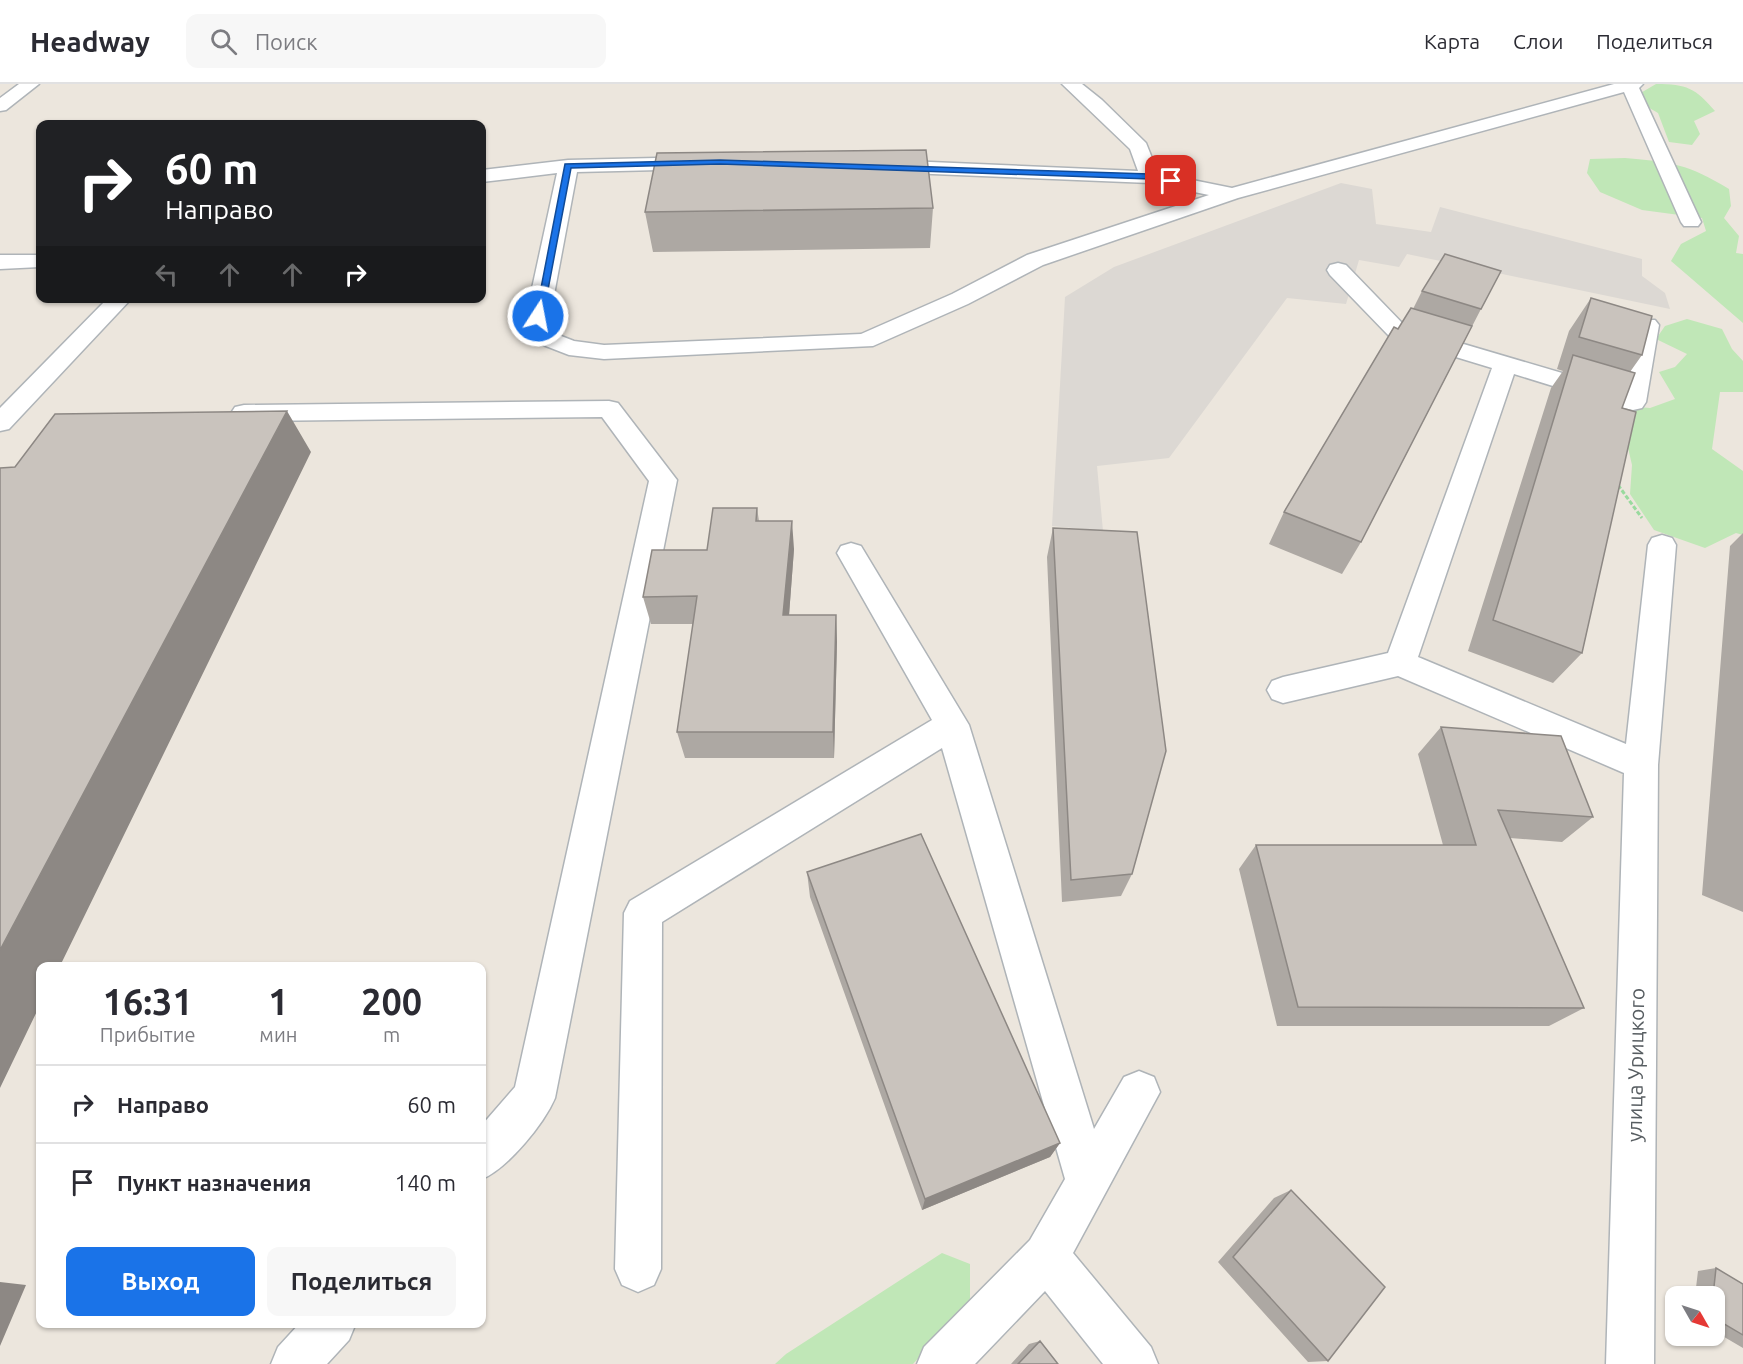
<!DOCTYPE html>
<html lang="ru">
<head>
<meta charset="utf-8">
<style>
  body { margin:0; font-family:Ubuntu,sans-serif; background:#f7f7f7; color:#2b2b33; height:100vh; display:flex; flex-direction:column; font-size:22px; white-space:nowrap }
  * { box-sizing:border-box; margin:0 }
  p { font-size:20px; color:#7c7c81 }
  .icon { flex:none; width:33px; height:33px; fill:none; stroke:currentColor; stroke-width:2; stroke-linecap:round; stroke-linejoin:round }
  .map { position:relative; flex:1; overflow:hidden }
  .drawer { position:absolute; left:36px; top:878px; width:450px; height:366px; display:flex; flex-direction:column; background:#fff; border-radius:12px; box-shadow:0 2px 4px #0004 }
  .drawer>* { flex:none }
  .top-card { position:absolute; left:36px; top:36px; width:450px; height:183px; border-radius:12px; box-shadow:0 2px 4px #0004; background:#202124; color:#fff; overflow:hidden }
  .needle { width:39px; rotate:129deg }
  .controls { position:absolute; left:1665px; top:1202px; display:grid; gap:12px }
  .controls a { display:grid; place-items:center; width:60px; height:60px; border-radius:12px; background:#fff; box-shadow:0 2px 4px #0004; font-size:30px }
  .pin { position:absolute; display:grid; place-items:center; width:51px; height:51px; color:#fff; margin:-26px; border-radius:12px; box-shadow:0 3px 9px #0006 }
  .me { position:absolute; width:66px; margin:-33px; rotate:11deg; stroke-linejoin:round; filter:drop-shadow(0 0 4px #0008) }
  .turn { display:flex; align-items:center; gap:21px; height:126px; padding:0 30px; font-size:27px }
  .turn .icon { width:78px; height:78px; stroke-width:2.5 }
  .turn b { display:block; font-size:42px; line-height:51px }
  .lanes { display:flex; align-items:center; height:57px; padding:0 30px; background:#0003; justify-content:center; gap:30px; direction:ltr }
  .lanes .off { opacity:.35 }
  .eta { display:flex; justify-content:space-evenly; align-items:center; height:102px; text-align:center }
  .eta b { font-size:36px; font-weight:700; line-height:42px }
  .primary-button { display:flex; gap:12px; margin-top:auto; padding:12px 30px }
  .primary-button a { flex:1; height:69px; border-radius:12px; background:#1a73e8; color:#fff; font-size:24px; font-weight:700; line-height:69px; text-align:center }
  .primary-button a+a { background:#f7f7f7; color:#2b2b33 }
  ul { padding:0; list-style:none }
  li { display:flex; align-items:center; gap:18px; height:78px; padding:0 30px; border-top:2px solid #e1e1e2 }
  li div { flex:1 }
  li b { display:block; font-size:22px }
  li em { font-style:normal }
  header { display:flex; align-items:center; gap:36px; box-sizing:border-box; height:84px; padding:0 30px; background:#fff; border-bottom:2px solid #e1e1e2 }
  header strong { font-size:28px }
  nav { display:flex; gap:33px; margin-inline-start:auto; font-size:21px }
  .search { width:420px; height:54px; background:#f7f7f7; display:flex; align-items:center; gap:15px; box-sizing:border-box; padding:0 21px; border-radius:12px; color:#7c7c81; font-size:22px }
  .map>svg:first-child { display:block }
</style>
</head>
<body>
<header>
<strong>Headway</strong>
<div class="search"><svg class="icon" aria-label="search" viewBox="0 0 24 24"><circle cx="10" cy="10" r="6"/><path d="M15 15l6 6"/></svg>Поиск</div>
<nav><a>Карта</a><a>Слои</a><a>Поделиться</a></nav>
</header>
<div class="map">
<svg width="1743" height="1280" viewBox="0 0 1743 1280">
  <rect width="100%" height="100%" fill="#ece6dd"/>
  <path fill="#dcd8d3" d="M1341 99 1372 105 1376 140 1431 148 1440 123 1642 175V192L1665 209 1670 225 1407 170 1399 183 1359 176 1346 220 1287 214 1169 374 1097 382 1103 447 1052 442 1065 213 1114 183Z"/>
  <path fill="#c0e7b7" d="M1656 0C1687 0 1695 4 1715 27L1694 37 1700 50 1692 61 1669 58 1658 29 1632 14Z
    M1625 74C1672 78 1688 80 1729 105L1731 122 1724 134 1739 152 1736 169 1743 170V239L1671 177 1681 160 1706 147 1702 134 1642 126 1600 108 1587 89 1590 75Z
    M1687 235 1722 245 1732 265 1743 277V308H1720L1712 365 1743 387V451L1736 449 1705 464 1654 446 1630 410 1632 381 1625 351 1591 319 1650 324 1675 315 1659 288 1675 283 1687 270 1656 255 1665 242Z
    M942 1169 970 1180V1218L913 1280H775L786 1270Z"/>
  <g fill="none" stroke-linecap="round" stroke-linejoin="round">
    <g stroke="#afb4b8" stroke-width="3">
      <path id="minor" d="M19 0H39L6 26 0 27V14Z
        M1062 0H1082L1102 16 1146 59 1158 89 1232 104 1614 0H1643L1639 4 1701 138 1698 142H1684L1681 138 1624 8 1238 114 1043 181 968 220 873 262 604 275 569 271 538 259 526 232 557 89 482 98V86L568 76 701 73 711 79 701 85 577 88 550 232 556 250 574 257 604 261 861 250 952 210 1027 171 1209 111 1150 99 884 88 874 82 884 76 1138 87 1130 65Z
        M0 171H40V183L0 185Z
        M1338 179 1346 181 1406 243 1623 307 1635 241 1639 236H1655L1659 241 1646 318 1642 324 1633 326 1624 324 1514 290 1418 573 1626 660 1648 461 1652 454 1662 451 1672 454 1676 461 1658 681 1654 1280H1606L1624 689 1398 592 1283 619 1272 615 1267 606 1272 597 1283 593 1388 569 1492 284 1390 253 1330 191 1327 186 1330 181Z
        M108 214H132L9 345 0 347V324Z
        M609 317 618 319 677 396 555 1014C544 1040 508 1084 482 1095V1041L515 1003 649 397 602 333 244 337 235 335 231 329 235 323 244 321Z
        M851 459 861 462 969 641 1094 1045 1124 993 1139 987 1154 993 1160 1008 1073 1169 1151 1263 1158 1280H1103L1045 1207 975 1280H917L924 1263 1030 1156 1065 1095 942 664 662 838 661 1185 654 1201 638 1208 622 1201 615 1185 624 829 630 817 932 636 837 469 841 462Z
        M300 1239H356L349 1256 327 1280H271L278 1263Z"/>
    </g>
    <path stroke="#99da9e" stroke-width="3" stroke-dasharray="4.5 2" stroke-linecap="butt" d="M1618 401 1642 434"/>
    <use href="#minor" fill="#fff" fill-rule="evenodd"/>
  </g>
  <path fill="#ada8a3" d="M933 124 930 164 653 168 645 128Z
    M1422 207 1481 225 1361 458 1342 490 1269 460 1284 428 1398 245 1413 225Z
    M1591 214 1642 271 1630 288 1622 324 1582 569 1553 599 1468 567 1551 304 1563 287 1557 285 1569 247Z
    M757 424 759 437 794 465 789 531H836L837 558 834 674H685L677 648 693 540H651L643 513 707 466Z
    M1053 444 1132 790 1121 812 1062 818 1047 473Z
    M1743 449V828L1702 811 1730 462Z
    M1441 643 1593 733 1562 758 1510 754 1584 924 1549 942H1277L1239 785 1256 761H1443L1418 670Z
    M807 788 1060 1059 1050 1073 922 1126 810 813Z
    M1291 1106 1328 1277 1308 1278 1218 1178 1274 1114Z
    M1716 1184 1743 1200V1264L1714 1247V1212H1695L1698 1187Z
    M1040 1257 1058 1280H1011L1029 1260Z"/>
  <path fill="#8d8884" d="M287 327 311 368 60 882H40V921L0 1004V866Z
    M792 437 794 465 787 558 783 531Z
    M836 531 837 558 834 674 833 648Z
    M1060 1059 1050 1073 922 1126 925 1115Z
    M0 1198 26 1201 0 1262Z"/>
  <path fill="#c9c3bd" stroke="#8d8884" stroke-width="1.5" d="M926 66 933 124 645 128 657 69Z
    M1445 170 1501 187 1481 225 1422 207Z
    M1591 214 1652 232 1642 271 1579 253Z
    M1411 224 1472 242 1361 458 1284 428 1394 243 1398 245Z
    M1573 271 1635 289 1622 324 1636 328 1582 569 1493 536Z
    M287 327 0 866V384L15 383 55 330Z
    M713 424H757L756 437H792L783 531H836L833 648H677L697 512 643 513 652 466H707Z
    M1053 444 1137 448 1166 667 1132 790 1071 796Z
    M1441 643 1561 652 1593 733 1498 726 1584 924 1298 923 1256 761H1476Z
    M921 750 1060 1059 925 1115 807 788Z
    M1291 1106 1385 1203 1328 1277 1233 1173Z
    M1716 1184 1743 1200V1251L1714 1234V1212H1713Z
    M1040 1257 1058 1280H1018Z"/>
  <path fill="#1a73e8" stroke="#114b97" stroke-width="1.5" d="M720 76 1150 90 1175 97 1171 99 1150 95 720 80 571 84 543 232 535 235 565 80Z"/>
  <g text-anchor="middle" stroke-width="4.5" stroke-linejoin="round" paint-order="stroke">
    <g font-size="21" fill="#575d61" stroke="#fff">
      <text transform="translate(1636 981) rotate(-89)" y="7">улица Урицкого</text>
    </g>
  </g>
</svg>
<div class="controls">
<a><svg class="needle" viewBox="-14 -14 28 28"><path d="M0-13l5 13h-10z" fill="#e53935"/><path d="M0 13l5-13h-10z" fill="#7c7c81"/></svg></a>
</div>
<div class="pin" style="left:1171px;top:97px;background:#d93025"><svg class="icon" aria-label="arrive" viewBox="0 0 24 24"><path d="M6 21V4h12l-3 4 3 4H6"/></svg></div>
<svg class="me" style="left:538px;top:232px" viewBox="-20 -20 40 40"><circle r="17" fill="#1a73e8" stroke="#fff" stroke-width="3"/><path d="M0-11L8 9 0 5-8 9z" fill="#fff"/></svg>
<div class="top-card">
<div class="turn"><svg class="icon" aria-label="right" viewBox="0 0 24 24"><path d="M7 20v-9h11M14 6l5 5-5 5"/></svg><div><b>60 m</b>Направо</div></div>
<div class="lanes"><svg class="icon off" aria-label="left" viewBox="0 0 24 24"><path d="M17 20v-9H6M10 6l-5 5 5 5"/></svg><svg class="icon off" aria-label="ahead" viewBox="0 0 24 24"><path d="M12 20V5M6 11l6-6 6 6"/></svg><svg class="icon off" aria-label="ahead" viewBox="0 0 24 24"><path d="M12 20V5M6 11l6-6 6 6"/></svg><svg class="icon" aria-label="right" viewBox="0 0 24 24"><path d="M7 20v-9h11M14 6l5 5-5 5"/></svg></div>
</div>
<section class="drawer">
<div class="eta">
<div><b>16:31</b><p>Прибытие</p></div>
<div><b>1</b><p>мин</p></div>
<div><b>200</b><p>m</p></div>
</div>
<ul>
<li><svg class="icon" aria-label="right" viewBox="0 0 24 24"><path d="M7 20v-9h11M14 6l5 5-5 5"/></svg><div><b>Направо</b></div><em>60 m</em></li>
<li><svg class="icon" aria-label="arrive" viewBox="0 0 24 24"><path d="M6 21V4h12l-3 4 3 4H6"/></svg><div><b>Пункт назначения</b></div><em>140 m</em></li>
</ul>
<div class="primary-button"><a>Выход</a><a>Поделиться</a></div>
</section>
</div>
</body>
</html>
